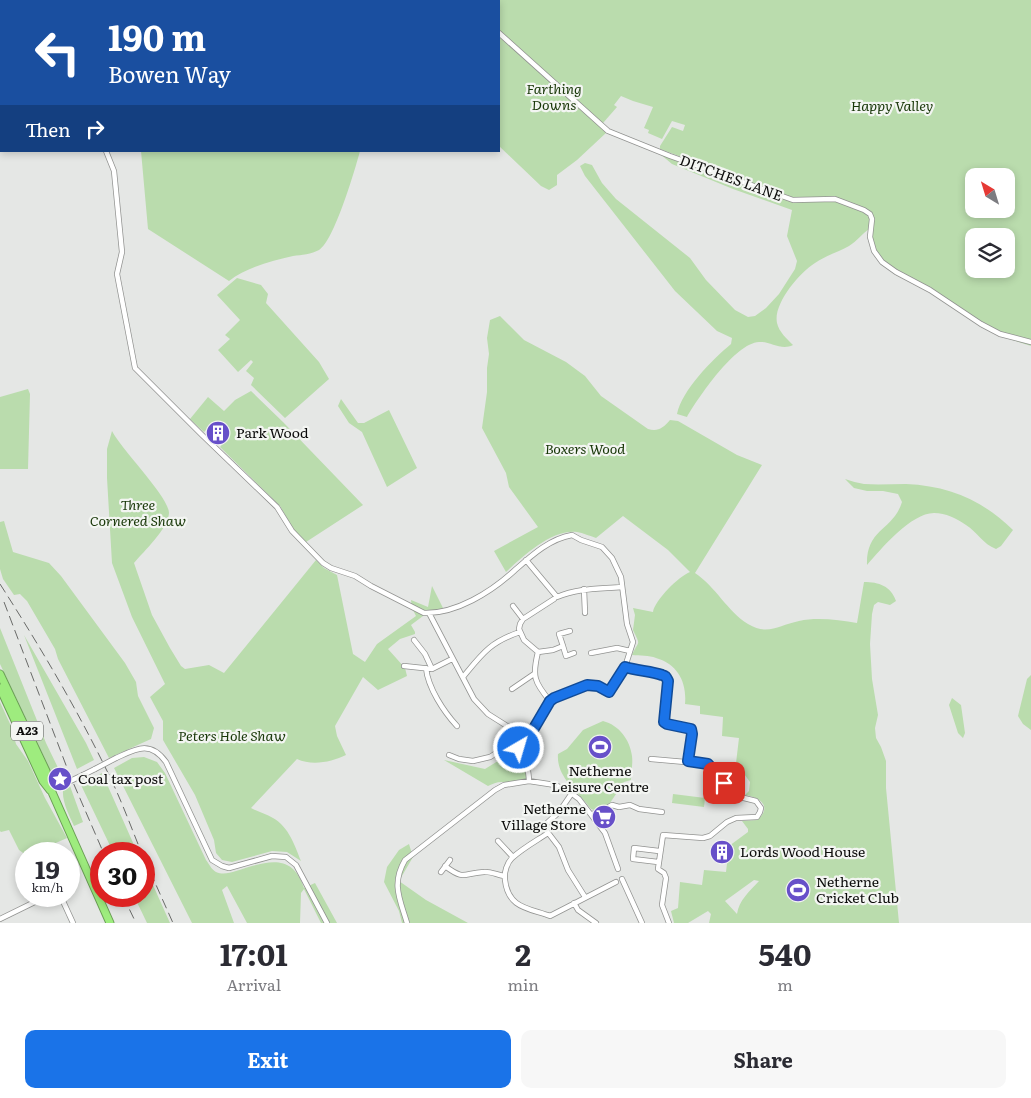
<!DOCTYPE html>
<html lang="en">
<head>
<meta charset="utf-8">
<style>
  body { margin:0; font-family:Literata,serif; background:#f7f7f7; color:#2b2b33; height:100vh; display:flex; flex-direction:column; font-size:19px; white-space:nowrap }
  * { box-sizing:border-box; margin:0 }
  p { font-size:16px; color:#7c7c81 }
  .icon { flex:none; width:28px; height:28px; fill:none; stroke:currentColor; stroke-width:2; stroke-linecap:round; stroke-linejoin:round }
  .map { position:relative; height:923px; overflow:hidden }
  .drawer { display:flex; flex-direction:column; background:#fff; flex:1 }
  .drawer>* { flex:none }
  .banner { position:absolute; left:0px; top:0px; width:500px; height:152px; box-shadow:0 2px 8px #0003; background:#1a4fa0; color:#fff; overflow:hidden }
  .needle { width:32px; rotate:322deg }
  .fabs { position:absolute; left:965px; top:168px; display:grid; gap:10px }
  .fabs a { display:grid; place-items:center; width:50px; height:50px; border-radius:10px; background:#fff; box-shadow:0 2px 8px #0003; font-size:25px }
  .speed { position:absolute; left:15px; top:842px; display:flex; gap:10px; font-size:25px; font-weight:700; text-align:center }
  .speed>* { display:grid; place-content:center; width:65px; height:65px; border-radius:50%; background:#fff; box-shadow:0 2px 8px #0003; line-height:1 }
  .speed small { font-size:12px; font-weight:400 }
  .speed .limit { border:8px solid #d22; background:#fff; color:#111 }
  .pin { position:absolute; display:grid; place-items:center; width:42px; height:42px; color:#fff; margin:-21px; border-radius:10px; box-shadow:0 2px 8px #0006 }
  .me { position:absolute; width:55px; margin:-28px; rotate:38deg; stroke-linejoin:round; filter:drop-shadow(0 0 4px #0008) }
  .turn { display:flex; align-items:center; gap:18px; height:105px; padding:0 25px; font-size:22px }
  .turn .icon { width:65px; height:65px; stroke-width:2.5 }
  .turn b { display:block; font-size:35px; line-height:42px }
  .then { display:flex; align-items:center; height:48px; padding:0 25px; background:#0003; gap:10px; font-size:19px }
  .eta { display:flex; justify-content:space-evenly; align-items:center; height:85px; text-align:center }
  .eta b { font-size:30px; font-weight:700; line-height:35px }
  .button { display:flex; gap:10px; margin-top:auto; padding:10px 25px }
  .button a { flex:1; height:58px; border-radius:10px; background:#1a73e8; color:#fff; font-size:20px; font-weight:700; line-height:58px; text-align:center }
  .button a+a { background:#f7f7f7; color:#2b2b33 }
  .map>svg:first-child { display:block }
</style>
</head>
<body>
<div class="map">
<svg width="1031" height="923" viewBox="0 0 1031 923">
  <rect width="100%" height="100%" fill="#e5e7e5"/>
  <path fill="#badcad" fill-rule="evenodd" d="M157 0H1031V346L1000 336 882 262 874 251 869 229C862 234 857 241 849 246 838 252 825 256 815 263 799 273 773 304 777 323 779 332 787 339 793 345 781 351 770 341 759 342 735 343 698 398 687 417L677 414C682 390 712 360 731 344L732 338 717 331 675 291 585 176 580 166 585 163 592 165 602 183 616 199 690 258 706 280 735 310 748 317 755 316 766 308 779 294 795 269 797 261 787 236 792 210 733 189 672 164 660 154 705 167 706 166 660 149V146L672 127 683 131 685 125 672 121 662 139 648 133 649 130 644 128 653 107 633 101 621 96 614 105 617 107 603 123 607 132 577 160 557 175V185L549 190 541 186 499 146V1H154ZM974 176H1006V209H974ZM974 236H1006V269H974Z
    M141 151H360C355 170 334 241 319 250 312 254 301 255 293 256 272 261 247 267 229 281L148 229Z
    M237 278 261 285 268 294 266 303 319 362 329 379 285 418 251 385 254 378 246 371 253 362 251 360 238 372 218 350 230 339 225 335 240 320 217 295Z
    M500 316 524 340 566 362 585 376 601 396 648 429C658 432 663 428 670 420L678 421 737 455 762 465 695 573C716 587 727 611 748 624 768 636 779 625 799 621 817 617 839 620 857 623L864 582C879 582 891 586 896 601L890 605 878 602 874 605 872 614 870 644 872 679 878 715 875 728 876 738 881 747 886 761V788L899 923H709L711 914 708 911 688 923H674L671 911 678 908 680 882 702 885 704 870 726 872 729 846 748 832V829L742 821 757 820C773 807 760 797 745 795L749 791 750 782 736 763 739 738 722 736 723 717 700 714V706L685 704C687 683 678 664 656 658 649 655 640 656 632 655 639 639 641 647 633 630L635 615 633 608 653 612C655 600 679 576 690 572L668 550 623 516 596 538C590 536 583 533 577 532 552 529 523 556 506 572L494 551 538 527 509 487 506 473 482 428 487 392V368L489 354 487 338 490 320ZM754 880 759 881C749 892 739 900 737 914L725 901Z
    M28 389 30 394 28 469H0V397Z
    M251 391 283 422 363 505 306 542 294 530 280 506 220 447 228 438 225 435 227 432 215 421 204 432 190 419 208 397 224 411 235 400Z
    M341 399 358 423H364L389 410 417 468 387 487 362 432 349 423 338 406Z
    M112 431C121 449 169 497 169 513 168 529 144 551 134 563L152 615 170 648 181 666 185 669 209 665 224 673 316 560 324 568 337 575 353 654 365 662 377 644 416 616 412 608 411 600 428 607 432 586 443 608 427 613 411 625 415 632V634L400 639 388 649 405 668 407 676 378 690 363 677 335 726 337 736 346 755C332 762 312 766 297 759L251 808C258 812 266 814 273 818 289 827 295 846 301 861L287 852 272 851 232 862 222 860 216 853 214 840 195 795 163 740V721L150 697 165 684 132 617 112 563 107 478V449Z
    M845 479C851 481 858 483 864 484 878 485 892 484 906 484 950 486 982 500 1013 530L1001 546 996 549C983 544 977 532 966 525 956 518 946 513 934 513 911 513 881 549 867 565 866 528 893 531 902 502L898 494 883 491H867L854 488Z
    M4 521 13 552 49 563 61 576 125 663 136 682 138 696 154 728 151 739 109 758 58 659 55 649 27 601 20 594 14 595 3 579 0 569V522Z
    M0 628 46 743 62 776 54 778 0 664Z
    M24 635 86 743 94 760 77 769Z
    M1031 675V730L1023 724 1018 716 1027 679Z
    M952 698 961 705 965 733 963 738 958 733 949 705Z
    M0 702 11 726 16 744 28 761 45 798 67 838 31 854H26V855L19 850 9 830 1 832 0 831Z
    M603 721C619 725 630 740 632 756 633 764 631 773 631 780L624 782 610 803 597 811 591 809C579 792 556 778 558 754L567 749 583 730Z
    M506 756 508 767 527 766 529 781 509 784C501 780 495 783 488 786L444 760 485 769Z
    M144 757 157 762 165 773 206 860C209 864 212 870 216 872 223 875 229 873 236 871 265 862 292 851 304 888L315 883 337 923H321L304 889 301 893 300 923H247L227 886 222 890 234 923H192L114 768 132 758Z
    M102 773 138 854H114L81 785Z
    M70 786 83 822 74 826C69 815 62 802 63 790Z
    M673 794 705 798 704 807 672 803Z
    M409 844 413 857 399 881 426 900 468 923H402L399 911 384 882 387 867 399 850Z
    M144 865 170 923H147L134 896H144Z"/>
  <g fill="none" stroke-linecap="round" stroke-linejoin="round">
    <g stroke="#929391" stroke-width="6">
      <path id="minor" d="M463 0 465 1
        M0 22 1 24
        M499 33 608 131 670 156 793 200 835 199 864 210 870 214 872 219 870 237 874 251 882 262 896 272 930 290 981 324 1000 334 1031 342
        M106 151 114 171 122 252 117 274 135 368 201 434 277 507 292 531 323 563 331 568 355 576 371 586 424 613C456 614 491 592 514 571 531 556 549 539 572 535L581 540 602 547 612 558 621 577 627 624 633 642 625 667 609 692 598 686 587 685 554 698 550 701 525 742C523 749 529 770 529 781
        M526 560 557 597C578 588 600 589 622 587
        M584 589 585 613
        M513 606 523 619
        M429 613 474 699 488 714 507 726 528 737
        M414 640 425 654 432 669
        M563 646 566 656 574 653
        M538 652 524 640 519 629 520 624 523 619 554 599
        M538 652C532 676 534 682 550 701
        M538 652 553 650 563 646 559 634 570 631
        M591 653 617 648 630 651
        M404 666 432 669 452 659
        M625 667 637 671 664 675 668 681 664 720 667 724 691 729 692 734 688 761
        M426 668C428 688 444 712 457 726
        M463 677C482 654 490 642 520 632
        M512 689 534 674
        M449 755 459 759 473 761 490 757 503 749 523 747
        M116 758C136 749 150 740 166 762L212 860 222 866 229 868 272 856 286 857 296 865 327 923
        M651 759 708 764 736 795 740 797 756 801 761 808 760 812 757 817 736 818 727 822 710 836 703 838 663 835 658 869 664 873 666 878 662 905 669 923
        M83 775 95 769
        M51 790 64 784
        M572 793 559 812 545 825 546 830 559 847 568 870 585 897
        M592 814 600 812 612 805 619 807 630 805 639 809 662 812
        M548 833C536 841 523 848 512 858 507 863 504 872 505 880 508 908 528 908 550 916L616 882
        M498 841 513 857
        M658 862 633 859 634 848 659 851
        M445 866C465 881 463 873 484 872 490 871 497 875 504 876
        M441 872 450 860
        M622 879 642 923
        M58 896 62 899 73 923
        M574 903 578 910 596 923
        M0 919 47 896
        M407 923C400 899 391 884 405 860L495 790 504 785 529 781 555 785 567 790 579 799 605 833 618 869"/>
    </g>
    <g stroke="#6b9e56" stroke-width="9">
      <path id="highway" d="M0 674 46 771 51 790 110 923
        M0 688 43 781 50 790"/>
    </g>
    <use href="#minor" stroke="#fff" stroke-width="4.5"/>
    <use href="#highway" stroke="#9eec7e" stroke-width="7"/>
    <path stroke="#696a68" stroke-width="1" stroke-dasharray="10 5" stroke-linecap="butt" d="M0 584C39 645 76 707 108 773 121 799 131 827 142 854
      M4 602 69 773 104 854
      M144 858 173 923
      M123 896 136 923"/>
    <g stroke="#929391" stroke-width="6" stroke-linecap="butt">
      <path id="minor-bridge" d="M95 769 116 758
        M64 784 83 775"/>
    </g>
    <use href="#minor-bridge" stroke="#fff" stroke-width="4.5"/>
  </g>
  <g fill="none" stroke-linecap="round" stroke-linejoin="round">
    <g stroke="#114b97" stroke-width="12">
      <path id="route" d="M519 748 523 747 550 701 554 698 587 685 598 686 609 692 625 667C638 671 651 671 662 675 666 676 666 677 668 681L664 722 667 724 691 729 692 734 688 761 708 764 724 783"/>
    </g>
    <use href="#route" stroke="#1a73e8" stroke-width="9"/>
  </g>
  <defs>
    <g id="building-disc" transform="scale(1.25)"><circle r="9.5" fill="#6750c9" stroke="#f3f5f2"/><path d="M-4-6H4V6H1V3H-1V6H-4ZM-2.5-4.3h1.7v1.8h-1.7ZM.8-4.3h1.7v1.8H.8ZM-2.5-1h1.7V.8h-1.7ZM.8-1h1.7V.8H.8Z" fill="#fff"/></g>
    <g id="stadium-disc" transform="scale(1.25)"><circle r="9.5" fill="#6750c9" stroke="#f3f5f2"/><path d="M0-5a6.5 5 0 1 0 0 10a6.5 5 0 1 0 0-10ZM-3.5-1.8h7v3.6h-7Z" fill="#fff"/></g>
    <g id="sight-disc" transform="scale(1.25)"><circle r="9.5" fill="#6750c9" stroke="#f3f5f2"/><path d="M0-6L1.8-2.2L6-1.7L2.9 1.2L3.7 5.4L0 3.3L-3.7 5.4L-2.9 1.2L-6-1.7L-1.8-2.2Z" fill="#fff"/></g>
    <g id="supermarket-disc" transform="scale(1.25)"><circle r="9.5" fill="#6750c9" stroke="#f3f5f2"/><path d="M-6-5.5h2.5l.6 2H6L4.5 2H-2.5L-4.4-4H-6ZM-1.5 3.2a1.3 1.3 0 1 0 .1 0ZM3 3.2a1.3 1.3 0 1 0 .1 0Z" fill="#fff"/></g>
  </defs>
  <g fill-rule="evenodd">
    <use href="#building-disc" x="218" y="433"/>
    <use href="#stadium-disc" x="600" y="747"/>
    <use href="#sight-disc" x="60" y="779"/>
    <use href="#supermarket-disc" x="604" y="817"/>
    <use href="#building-disc" x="722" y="852"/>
    <use href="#stadium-disc" x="798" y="890"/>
  </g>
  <g text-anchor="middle" stroke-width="4.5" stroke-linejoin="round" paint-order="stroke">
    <rect fill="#f3f5f2" stroke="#515250" stroke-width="1" x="11" y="721.5" width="32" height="19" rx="4"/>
    <g font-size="12" font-weight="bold" fill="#0c0c0b">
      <text x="27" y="735">A23</text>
    </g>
    <g font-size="14" font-style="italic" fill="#183708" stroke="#f3f5f2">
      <text x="554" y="94">Farthing<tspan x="554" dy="16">Downs</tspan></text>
      <text x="892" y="111">Happy Valley</text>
      <text x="585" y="454">Boxers Wood</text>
      <text x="138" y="510">Three<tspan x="138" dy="16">Cornered Shaw</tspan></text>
      <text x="232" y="741">Peters Hole Shaw</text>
    </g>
    <g font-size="14" fill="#0c0c0b" stroke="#f3f5f2">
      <text transform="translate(731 178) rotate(20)" y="5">DITCHES LANE</text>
    </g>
    <g font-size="14" fill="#0c0c0b" stroke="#f3f5f2" text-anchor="start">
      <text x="236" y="438">Park Wood</text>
      <text x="600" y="776" text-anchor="middle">Netherne<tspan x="600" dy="16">Leisure Centre</tspan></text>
      <text x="78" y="784">Coal tax post</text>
      <text x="586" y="814" text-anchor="end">Netherne<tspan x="586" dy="16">Village Store</tspan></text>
      <text x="740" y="857">Lords Wood House</text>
      <text x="816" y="887">Netherne<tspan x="816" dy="16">Cricket Club</tspan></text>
    </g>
  </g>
</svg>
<div class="fabs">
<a><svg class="needle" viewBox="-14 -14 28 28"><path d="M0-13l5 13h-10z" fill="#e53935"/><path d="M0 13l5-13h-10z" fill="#7c7c81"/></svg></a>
<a><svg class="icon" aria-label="layers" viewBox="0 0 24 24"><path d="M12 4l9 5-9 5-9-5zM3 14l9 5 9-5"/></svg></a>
</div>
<div class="speed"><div>19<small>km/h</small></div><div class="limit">30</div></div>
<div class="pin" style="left:724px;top:783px;background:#d93025"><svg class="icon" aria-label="arrive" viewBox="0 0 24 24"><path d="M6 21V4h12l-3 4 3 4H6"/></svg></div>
<svg class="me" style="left:519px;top:748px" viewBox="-20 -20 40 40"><circle r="17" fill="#1a73e8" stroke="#fff" stroke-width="3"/><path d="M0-11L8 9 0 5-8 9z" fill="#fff"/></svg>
<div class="banner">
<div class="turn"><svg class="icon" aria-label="left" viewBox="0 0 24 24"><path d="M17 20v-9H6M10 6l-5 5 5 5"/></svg><div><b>190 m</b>Bowen Way</div></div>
<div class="then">Then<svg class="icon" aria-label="right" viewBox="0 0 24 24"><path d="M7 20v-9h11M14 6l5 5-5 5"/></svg></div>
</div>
</div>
<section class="drawer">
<div class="eta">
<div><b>17:01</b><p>Arrival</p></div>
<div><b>2</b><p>min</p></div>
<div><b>540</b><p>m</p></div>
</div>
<div class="button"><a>Exit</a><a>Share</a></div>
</section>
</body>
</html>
